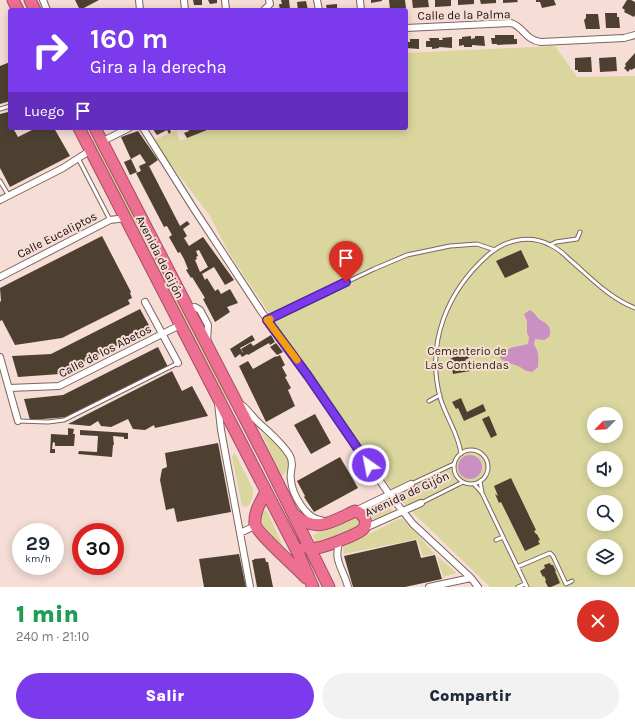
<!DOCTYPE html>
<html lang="es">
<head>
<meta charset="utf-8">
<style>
  body { margin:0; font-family:Karla,sans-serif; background:#f2f2f3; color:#1f2937; height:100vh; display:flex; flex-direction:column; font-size:15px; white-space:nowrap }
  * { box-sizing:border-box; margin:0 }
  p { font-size:13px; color:#747a83 }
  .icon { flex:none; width:22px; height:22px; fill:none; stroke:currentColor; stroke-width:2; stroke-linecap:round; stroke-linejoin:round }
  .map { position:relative; height:587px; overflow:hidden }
  .panel { display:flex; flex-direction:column; background:#fff; flex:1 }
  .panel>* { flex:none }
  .top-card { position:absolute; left:8px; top:8px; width:400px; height:122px; border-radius:4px; box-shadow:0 2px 10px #0003; background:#7c3aed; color:#fff; overflow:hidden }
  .needle { width:26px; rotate:246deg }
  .controls { position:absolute; left:587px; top:407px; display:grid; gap:8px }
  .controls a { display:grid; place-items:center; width:36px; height:36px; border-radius:50%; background:#fff; box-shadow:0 2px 10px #0003; font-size:20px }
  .speed { position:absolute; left:12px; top:523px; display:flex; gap:8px; font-size:20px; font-weight:700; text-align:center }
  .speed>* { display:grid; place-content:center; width:52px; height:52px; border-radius:50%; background:#fff; box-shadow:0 2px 10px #0003; line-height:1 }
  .speed small { font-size:10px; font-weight:400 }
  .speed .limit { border:6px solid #d22; background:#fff; color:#111 }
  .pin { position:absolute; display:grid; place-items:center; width:34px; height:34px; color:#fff; margin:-41px -17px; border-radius:50% 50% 50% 0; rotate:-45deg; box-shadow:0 0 4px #0007 }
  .pin .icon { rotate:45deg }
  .me { position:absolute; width:44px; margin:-22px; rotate:327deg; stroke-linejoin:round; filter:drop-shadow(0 0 3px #0008) }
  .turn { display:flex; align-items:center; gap:14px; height:84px; padding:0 16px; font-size:18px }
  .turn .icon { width:52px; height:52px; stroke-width:2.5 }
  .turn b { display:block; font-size:28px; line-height:34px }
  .then { display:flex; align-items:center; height:38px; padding:0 16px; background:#0003; gap:8px; font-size:15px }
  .round { display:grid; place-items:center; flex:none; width:42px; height:42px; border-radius:21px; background:#f2f2f3 }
  .summary { display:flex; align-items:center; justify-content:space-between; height:68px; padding:0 16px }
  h1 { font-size:24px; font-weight:800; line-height:30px; color:#1e9e55 }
  .primary-button { display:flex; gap:8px; margin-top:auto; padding:8px 16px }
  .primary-button a { flex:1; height:46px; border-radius:24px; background:#7c3aed; color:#fff; font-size:16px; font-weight:800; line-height:46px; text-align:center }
  .primary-button a+a { background:#f2f2f3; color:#1f2937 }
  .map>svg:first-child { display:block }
</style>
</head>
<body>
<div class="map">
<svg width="635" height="587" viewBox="0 0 635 587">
  <rect width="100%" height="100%" fill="#f6ddd5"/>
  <path fill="#dad69e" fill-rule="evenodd" d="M555 46 577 77 635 76V587H490L400 500 342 423 229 253 210 216 153 141 176 130 180 141 210 128H406V53ZM594 414H616V436H594ZM594 458H616V480H594ZM594 502H616V524H594ZM594 546H616V568H594Z
    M95 138 230 400H225L213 380 91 142Z
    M261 432C274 443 301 458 282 476Z
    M234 453 236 455 253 489C253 496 252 504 246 507L242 506 232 457Z
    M385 500 393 511 372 520 366 510Z
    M266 509 284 548 262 527 260 523 261 515Z
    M353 516C359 518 361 522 358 527L317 546 313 535Z
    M399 519H403L435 554 423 556 417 539 344 554 343 548 347 545Z
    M437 556 457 573 443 577Z"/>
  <path fill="#cb90c2" d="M530 310C535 313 536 316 539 319 547 324 553 327 549 337L544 340 535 339 534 345C540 353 538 358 538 367L532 372C526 371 524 370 520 367 512 363 504 364 499 356L510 348 528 344 529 337 527 333V321L524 314Z
    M458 467a12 12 0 1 1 24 0a12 12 0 1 1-24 0Z"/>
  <path fill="#4d4031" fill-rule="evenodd" d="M75 0H99L80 10Z
    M193 0H202V5H194Z
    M208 0H217V3L210 4Z
    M281 0H289L290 9 280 10 279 4H282Z
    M371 0H382V1L371 3Z
    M389 0H405L406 8 390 9Z
    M412 0H428L429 7 413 8Z
    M435 0H451V6L435 7Z
    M458 0H474V4L458 5Z
    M480 0H496V3L481 4Z
    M503 0H517L518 2 503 3Z
    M536 0H554L556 5 542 8 540 2H536Z
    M627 0H631L635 2V15L634 17 624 12 625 10 622 8Z
    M306 1 308 10H298L297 2Z
    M337 4V10H327L326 5Z
    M605 13H617V17H619L620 28H606Z
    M586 14H598L600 29H586L584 20 586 18Z
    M495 35H514V39H517V44L497 45V44H492L491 38H495Z
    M471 36V39L475 38V36H484L485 46 472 45V47H464V45L459 46V39H462V37Z
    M452 37V48L439 47V48L432 49V47H426V41H430L429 38H439V40H443L442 38Z
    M410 39H419V49L406 48V42H410Z
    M635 53V68L631 70 630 69 628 72 624 68 626 66 625 64Z
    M591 57 592 72H578V70H575V58Z
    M616 57 617 71 600 72 599 58Z
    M10 62V101L0 104V66Z
    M8 112 10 116 8 118 10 121V128H13L18 137 36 128H54L70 156 10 187 0 168V114Z
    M152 128H169L171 132 169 134 167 130 157 135Z
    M188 128H191L192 130 195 129 194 128H206L207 130 187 138 184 133 189 131Z
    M138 131 158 160 148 167 149 166 180 226 187 221 190 224 183 229 187 236 184 238 189 246 203 237 234 280 225 285 214 267 202 274 205 280 207 278 215 291 218 289 221 294 230 289 238 303 227 307 230 312 215 322 203 299 205 298 192 277 191 278 186 270 188 269 184 259 180 252 178 253 169 237 172 235 167 226 164 227 136 173 141 171 139 166 146 163 140 154 131 159 121 137ZM199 250 208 267 200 272 195 260 197 259 196 257 198 256 196 251Z
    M131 159 137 172 130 175 124 162Z
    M102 236 131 292 130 293 132 298 128 300 130 304 62 338 15 345 2 320 0 321V302L1 301 0 288Z
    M521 250 529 267 505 278 496 261Z
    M140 309 151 329 60 374 18 377 12 356 51 354Z
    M252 335 255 340 240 348 243 353V352L241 349 251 343 253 346 271 335 275 342 270 345 269 343 248 355 247 354 242 357 240 354 235 358 230 349Z
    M276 343 283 352 277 355 270 347Z
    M158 347 168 367 69 417 30 420 24 399 63 395Z
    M464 348 469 358 465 360 470 371 453 374 450 359 460 354 458 351Z
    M280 355 285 365 282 367 287 376 285 377 291 388 288 390 295 406 266 422 239 366 248 361 253 369 276 356V357Z
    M172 371 182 391 192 386 208 416 155 428 154 425 145 430 133 429 128 419 111 427 101 426 98 421 90 426 68 424Z
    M461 398 467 412 483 404 486 411 464 421 458 408 456 409 452 402Z
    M315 414 331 443 311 454 294 425Z
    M489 416 497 435 491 438 482 419Z
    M68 428 74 429 73 434H75L74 446H55V443L53 442 52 449H55V453H50L51 434 68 435Z
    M80 430 128 433V439H124V437L113 436 114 445H113L112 457 78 454 79 451 97 452 98 436 80 435Z
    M218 443 231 512 177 522 174 508 166 510 160 480 162 469 167 467 165 453Z
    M340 457 358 488 314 512 304 497 305 496 297 481Z
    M511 478 536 530 534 531 536 534H537L540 540 538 541 540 544 525 551 501 502 499 503 495 494 498 496 494 486Z
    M416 540 421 558 435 555 442 579 405 587H353L344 556Z
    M239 554 246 587H204L199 559Z
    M265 558 266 562H268L273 587H257L252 560H254V559Z
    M550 563 551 565H553L556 571H555L560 583 551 587H548L545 581 546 580 544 576 543 577 540 571 545 568 544 565Z"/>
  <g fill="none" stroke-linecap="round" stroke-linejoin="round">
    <g stroke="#7c665f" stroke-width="5">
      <path id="lane" d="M0 109 10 106
        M78 158 110 220
        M0 181 9 196
        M550 245 556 242 577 239 580 232
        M267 320 374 269 407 255 450 246 477 244 495 250
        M429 401 440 395
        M18 421 48 422 64 420 178 363
        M454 467a17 17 0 1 1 34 0a17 17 0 1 1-34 0Z
        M461 454C459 434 445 416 440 397 426 343 447 291 488 255 505 240 529 234 550 245 557 248 564 254 569 259 590 277 609 298 635 308
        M480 481 482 493
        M411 484 454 464
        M474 484 482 493 527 587
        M421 503 463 482
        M496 540 503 537
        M517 567 550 553 553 556 566 584 572 581
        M518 587 525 584"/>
    </g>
    <g stroke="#7c665f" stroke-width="8">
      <path id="street" d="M43 0 47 10
        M139 0 140 10
        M184 0 185 10
        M225 0 226 10
        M317 0 319 10
        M360 0 361 10
        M264 10 270 4 269 0
        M406 28 511 23C524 27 525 40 541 42L624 38 635 35
        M143 128 194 209 261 311 308 376 389 494 413 524 471 578 478 587
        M101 142 129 128
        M0 200 63 168 91 150
        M0 277 110 220 126 218
        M145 302 178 363
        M188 309 195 307 200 310 208 325 207 342
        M0 357 18 421
        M9 388 59 386 180 325
        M238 402C247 408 249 413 256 420 267 431 282 442 290 456 295 464 289 472 291 480 292 494 306 519 321 520
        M218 403 221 430 250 587
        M355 511 411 484
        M363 529 421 503
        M240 533 255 526
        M340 541C332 560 344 570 348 587
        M429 587 471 578"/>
    </g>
    <g stroke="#a34e63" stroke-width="13">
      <path id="highway" d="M13 0 18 10
        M30 0 35 10
        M79 128 299 555 313 587
        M95 128 269 465 329 587
        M266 492C260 503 254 512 255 524 256 532 298 569 306 578
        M295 515C316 534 333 521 355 511 363 513 370 523 362 530 356 535 325 547 317 548 313 549 309 548 305 547"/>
    </g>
    <use href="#lane" stroke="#fff" stroke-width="3"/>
    <use href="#street" stroke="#fff" stroke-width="6"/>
    <use href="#highway" stroke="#ed6f91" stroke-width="11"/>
  </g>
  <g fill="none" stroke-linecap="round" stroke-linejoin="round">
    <g stroke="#51269a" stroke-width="10">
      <path id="route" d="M346 282 267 320 308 376 369 465"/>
    </g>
    <use href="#route" stroke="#7c3aed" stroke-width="7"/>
    <path stroke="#f59e0b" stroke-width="7" d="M270 319 267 320 297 360"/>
  </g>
  <g text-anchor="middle" stroke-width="4" stroke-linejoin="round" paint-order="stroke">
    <g font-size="12" fill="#19110e" stroke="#f6ddd5">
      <text transform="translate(464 15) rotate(-1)" y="4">Calle de la Palma</text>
      <text transform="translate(57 235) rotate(-27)" y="4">Calle Eucaliptos</text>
      <text transform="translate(160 257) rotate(63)" y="4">Avenida de Gijón</text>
      <text transform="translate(105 351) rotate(-27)" y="4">Calle de los Abetos</text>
      <text transform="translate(407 494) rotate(-25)" y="4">Avenida de Gijón</text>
    </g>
    <g font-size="12" fill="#312e0c" stroke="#f6ddd5">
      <text x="467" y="355">Cementerio de<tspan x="467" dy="14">Las Contiendas</tspan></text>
    </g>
  </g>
</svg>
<div class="controls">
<a><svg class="needle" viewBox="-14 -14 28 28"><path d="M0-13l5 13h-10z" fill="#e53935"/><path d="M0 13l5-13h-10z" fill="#747a83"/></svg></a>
<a><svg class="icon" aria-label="sound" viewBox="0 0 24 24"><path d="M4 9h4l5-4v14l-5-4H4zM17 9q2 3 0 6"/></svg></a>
<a><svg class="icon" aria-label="search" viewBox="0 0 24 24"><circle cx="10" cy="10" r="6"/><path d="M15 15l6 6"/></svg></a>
<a><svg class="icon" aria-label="layers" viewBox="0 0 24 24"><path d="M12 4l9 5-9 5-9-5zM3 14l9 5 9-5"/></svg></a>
</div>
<div class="speed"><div>29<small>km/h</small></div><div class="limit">30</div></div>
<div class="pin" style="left:346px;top:282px;background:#d93025"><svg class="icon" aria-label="arrive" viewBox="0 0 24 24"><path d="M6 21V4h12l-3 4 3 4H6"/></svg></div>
<svg class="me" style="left:369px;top:465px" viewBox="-20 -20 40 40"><circle r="17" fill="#7c3aed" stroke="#fff" stroke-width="3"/><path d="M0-11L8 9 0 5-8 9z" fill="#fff"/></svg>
<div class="top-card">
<div class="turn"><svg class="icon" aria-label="right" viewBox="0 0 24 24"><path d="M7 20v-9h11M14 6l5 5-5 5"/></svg><div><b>160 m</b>Gira a la derecha</div></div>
<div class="then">Luego<svg class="icon" aria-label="arrive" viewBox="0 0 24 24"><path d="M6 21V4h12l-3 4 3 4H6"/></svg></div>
</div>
</div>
<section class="panel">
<div class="summary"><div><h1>1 min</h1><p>240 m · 21:10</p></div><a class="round" style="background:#d93025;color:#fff"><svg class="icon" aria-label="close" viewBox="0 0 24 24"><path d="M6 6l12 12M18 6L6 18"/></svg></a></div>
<div class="primary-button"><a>Salir</a><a>Compartir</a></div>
</section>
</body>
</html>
